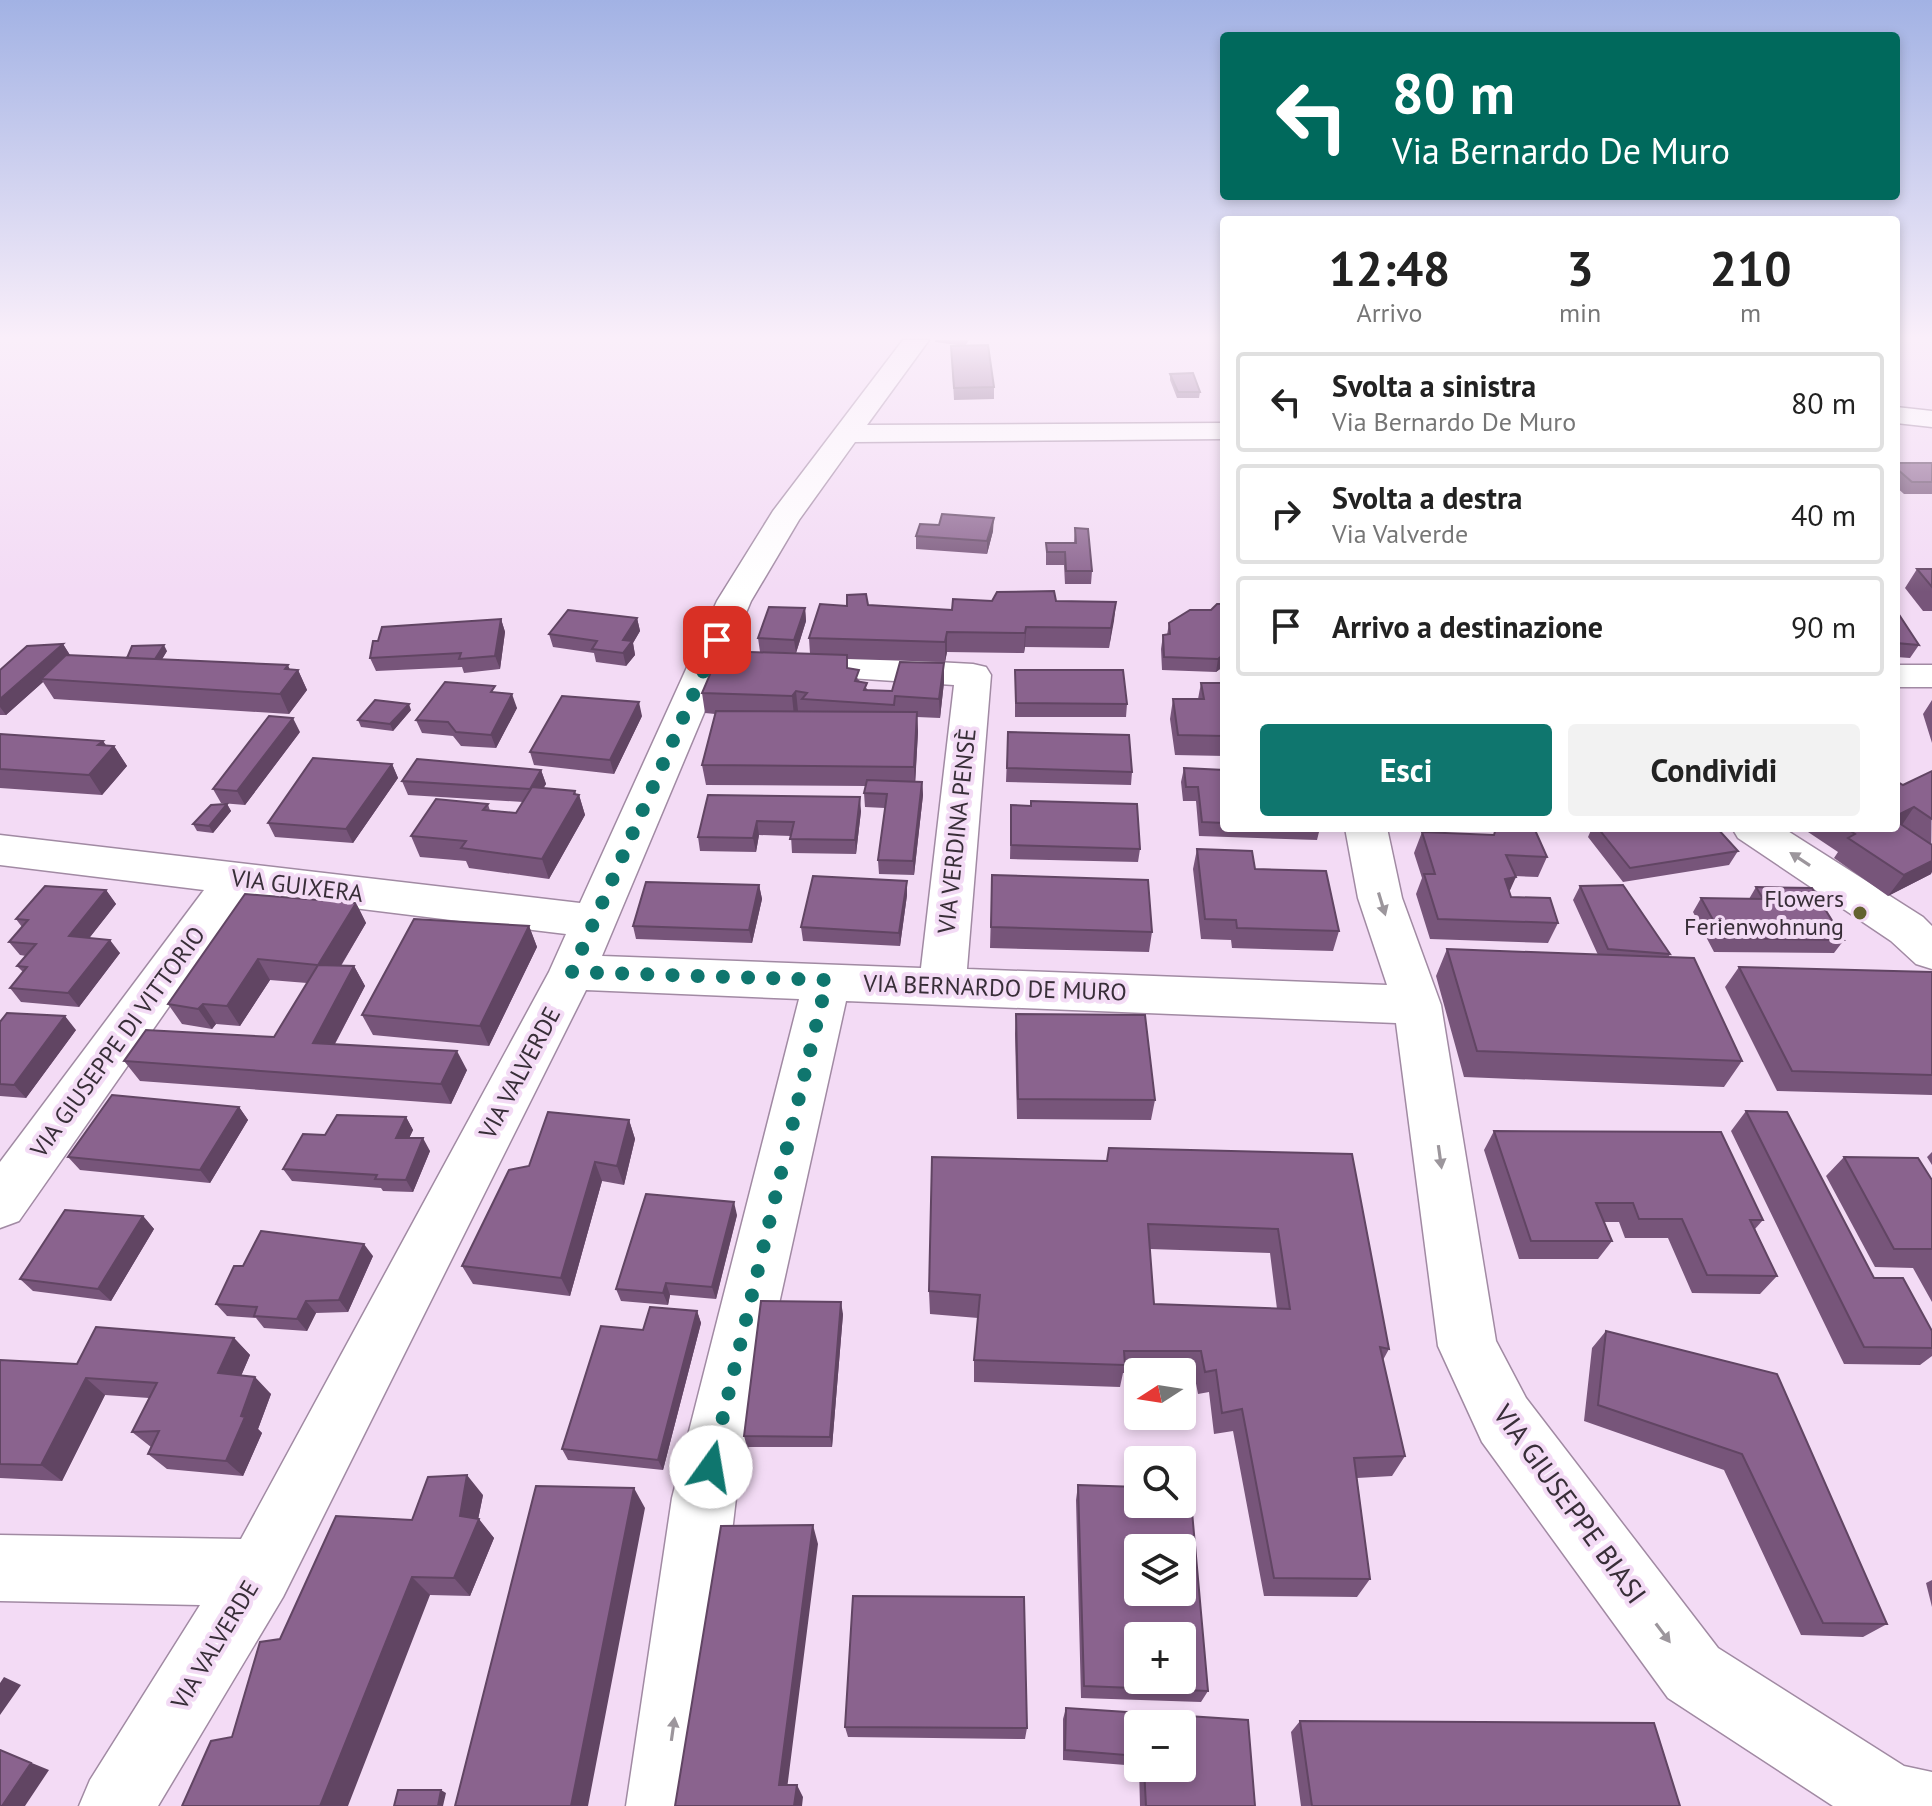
<!DOCTYPE html>
<html lang="it">
<head>
<meta charset="utf-8">
<style>
  body { margin:0; font-family:"PT Sans",sans-serif; background:#f2f2f2; color:#222; height:100vh; display:flex; flex-direction:column; font-size:30px; white-space:nowrap }
  * { box-sizing:border-box; margin:0 }
  p { font-size:26px; color:#767676 }
  .icon { flex:none; width:44px; height:44px; fill:none; stroke:currentColor; stroke-width:2; stroke-linecap:round; stroke-linejoin:round }
  .map { position:relative; flex:1; overflow:hidden }
  .sheet { position:absolute; left:1220px; top:216px; width:680px; height:616px; display:flex; flex-direction:column; background:#fff; border-radius:8px; box-shadow:0 4px 12px #0003 }
  .sheet>* { flex:none }
  .banner { position:absolute; left:1220px; top:32px; width:680px; height:168px; border-radius:8px; box-shadow:0 4px 12px #0003; background:#00695c; color:#fff; overflow:hidden }
  .needle { width:52px; rotate:258deg }
  .fabs { position:absolute; left:1124px; top:1358px; display:grid; gap:16px }
  .fabs a { display:grid; place-items:center; width:72px; height:72px; border-radius:8px; background:#fff; box-shadow:0 4px 12px #0003; font-size:40px }
  .pin { position:absolute; display:grid; place-items:center; width:68px; height:68px; color:#fff; margin:-34px; border-radius:16px; box-shadow:0 4px 12px #0006 }
  .me { position:absolute; width:88px; margin:-44px; rotate:13deg; stroke-linejoin:round; filter:drop-shadow(0 0 6px #0008) }
  .turn { display:flex; align-items:center; gap:28px; height:168px; padding:0 40px; font-size:36px }
  .turn .icon { width:104px; height:104px; stroke-width:2.5 }
  .turn b { display:block; font-size:56px; line-height:68px }
  .eta { display:flex; justify-content:space-evenly; align-items:center; height:136px; text-align:center }
  .eta b { font-size:48px; font-weight:700; line-height:56px }
  .cta { display:flex; gap:16px; margin-top:auto; padding:16px 40px }
  .cta a { flex:1; height:92px; border-radius:8px; background:#0f766e; color:#fff; font-size:32px; font-weight:700; line-height:92px; text-align:center }
  .cta a+a { background:#f2f2f2; color:#222 }
  ul { padding:0; list-style:none }
  li { display:flex; align-items:center; gap:24px; height:100px; margin:0 16px 12px; padding:0 24px; border:4px solid #e0e0e0; border-radius:8px }
  li div { flex:1 }
  li b { display:block; font-size:30px }
  li em { font-style:normal }
  .map>svg:first-child { display:block }
</style>
</head>
<body>
<div class="map">
<svg width="1932" height="1806" viewBox="0 0 1932 1806">
  <rect width="100%" height="100%" fill="#f3dbf5"/>
  <g fill="none" stroke-linecap="round" stroke-linejoin="round">
    <g stroke="#a18aa3" stroke-width="3">
      <path id="minor" d="M903 340H929L867 425 1224 423V439L855 442 799 520 751 601 602 956 921 968 954 685 775 673 770 665 775 657 788 654 973 664 986 667 991 675 967 969 1387 985 1358 898 1345 828H1387L1402 898 1441 1005 1496 1341 1526 1398 1718 1648 1904 1766 1932 1772V1806H1833L1668 1698 1482 1442 1438 1346 1396 1023 846 1001 736 1498 700 1806H626L672 1498 799 999 586 990 283 1597 158 1806H79L90 1780 200 1605 0 1601V1535L241 1539 549 972 566 934 247 895 19 1221 0 1228V1162L204 890 0 865V835L580 903 717 601 773 511Z
        M1896 407 1932 411V427L1896 423Z
        M1896 665H1932V687H1896Z
        M1732 828H1783L1923 917 1932 926V969L1916 964 1891 941 1738 838Z"/>
    </g>
    <use href="#minor" fill="#fff" fill-rule="evenodd"/>
  </g>
  <path fill="#77557a" fill-rule="evenodd" d="M935 340H969L965 346 935 342Z
    M951 346 994 387V399L954 400Z
    M1170 374 1200 392 1199 398H1177L1170 380Z
    M1896 463H1932V494H1904L1896 487Z
    M1075 528 1092 571 1091 584H1065L1064 565H1046V543H1074Z
    M993 531 987 554 916 549V536Z
    M1917 569H1932V611H1923L1905 588Z
    M992 601 1116 602 1109 648 1025 647 1024 653 947 652 945 662 847 659 848 668 868 690 892 691 944 682 940 718 917 717 918 732 915 782H922L923 795 914 875 879 874 878 860 885 808 865 807 864 793 866 786 706 785 702 765 715 714 705 713 702 693 810 654 809 638 847 606 868 605 952 610Z
    M805 608 806 621 796 653 760 652 758 638Z
    M1190 610 1224 666 1216 672 1162 670 1161 649 1163 635H1167L1169 623Z
    M1896 610 1919 645 1910 658 1896 657Z
    M637 618 640 631 633 643 635 655 626 666 596 662 594 653 553 647 549 634Z
    M501 619 505 632 500 669 464 673 462 667 376 671 370 658 378 641Z
    M63 644 70 655 127 658 167 651 162 659 298 670 307 690 289 714 54 699 43 682 6 715H0V670Z
    M1015 670 1127 704 1126 717H1015Z
    M1201 683H1224V756L1175 755 1170 719 1173 699H1198Z
    M497 693 517 708 496 748 461 746 453 736 422 733 416 720Z
    M1932 700V743L1923 714Z
    M411 710 393 731 361 727 358 720Z
    M642 716 614 774 534 765 530 752Z
    M300 732 245 805 221 803 213 789Z
    M1008 732 1132 772 1131 785 1006 782Z
    M0 734 103 741 106 745 114 746 127 766 102 795 0 788Z
    M392 764 398 778 353 843 275 837 268 823Z
    M1184 768 1224 770V828H1320L1317 840 1199 836 1196 801H1183L1181 782Z
    M541 770 546 784 543 788 579 795 585 815 549 879 469 868 466 861 420 857 411 836 488 804 490 811 516 813 523 802 408 795 402 781Z
    M1932 771 1931 874 1888 896 1834 858 1838 852 1802 828H1896L1903 785Z
    M708 795 861 811 856 854 792 853 791 836 759 835 756 852 700 851 698 837Z
    M227 804 231 811 213 833 197 831 193 824Z
    M1011 805 1140 849 1138 862 1010 859Z
    M1592 828H1598L1738 851 1729 865 1623 882 1588 837Z
    M1422 832 1547 857 1538 877 1515 876 1509 892 1511 897 1558 923 1548 943 1430 939 1416 894 1422 878 1414 853Z
    M1197 849 1255 869 1339 931 1333 951 1232 948 1231 940 1201 939 1193 869Z
    M992 875 1152 932 1149 952 990 948Z
    M907 881V895L900 946 803 941 801 927Z
    M759 885 762 899 752 943 636 939 633 926Z
    M1580 886 1670 954 1668 958 1742 1061 1724 1087 1464 1077 1436 976 1447 949 1598 955 1573 900Z
    M1756 887 1844 940 1834 953 1714 952 1693 912 1701 898 1749 899Z
    M106 890 116 904 89 938 120 953 79 1007 21 1002 10 988 23 972 17 966 26 956 20 955 9 942 22 927 16 919Z
    M356 903 366 923 341 966H354L365 986 335 1044 467 1070 451 1104 140 1081 124 1061 274 1037 307 983 270 980 240 1026 216 1024 212 1029 182 1024 168 1004Z
    M529 926 537 947 489 1046 373 1035 362 1015Z
    M1739 967 1932 972V1095L1777 1091 1725 987Z
    M1016 1014 1155 1100 1151 1120 1017 1119 1015 1034Z
    M0 1022 76 1030 26 1098 0 1096Z
    M239 1107 248 1120 210 1183 80 1170 68 1157Z
    M1746 1111 1874 1278 1932 1331V1356L1920 1365 1844 1364 1731 1131Z
    M406 1117 413 1130 409 1138 430 1151 413 1192 383 1191 381 1188 292 1181 283 1169 325 1135Z
    M629 1120 635 1139 624 1185 602 1181 570 1296 473 1284 462 1266 529 1166Z
    M1494 1131 1763 1220 1755 1229 1777 1276 1760 1294 1692 1293 1668 1238H1625L1619 1222H1604L1612 1241 1598 1259H1519L1484 1150Z
    M1932 1152V1165L1927 1157Z
    M1352 1154 1389 1349 1383 1360 1405 1456 1392 1476 1357 1478 1370 1579 1357 1597 1264 1596 1233 1431 1214 1434 1209 1392 1198 1394 1194 1373H1182V1372L1123 1373 1120 1387 974 1382V1360L978 1318 930 1314 929 1291 1107 1161ZM1150 1249 1270 1253 1277 1309 1154 1304Z
    M1844 1157 1932 1180V1302L1913 1268 1875 1267 1826 1176Z
    M737 1215 716 1299 670 1295 668 1305 621 1301 616 1289Z
    M143 1216 154 1229 111 1301 33 1291 20 1279Z
    M373 1256 348 1312 316 1313 307 1331 264 1328 256 1318 227 1316 216 1304 243 1266Z
    M697 1311 701 1323 663 1470 568 1460 562 1449 643 1330Z
    M843 1314 832 1447H747L744 1436Z
    M1606 1331 1777 1374 1887 1624 1863 1637 1801 1635 1724 1470 1584 1421 1592 1348Z
    M234 1338 250 1355 241 1376 271 1394 258 1429 262 1433 243 1476 167 1469 148 1454 151 1447 132 1432 149 1398 105 1395 62 1481 0 1478V1360L77 1364Z
    M1078 1485 1208 1691 1201 1702 1081 1698 1076 1500Z
    M483 1495 478 1519 494 1538 470 1596 430 1595 232 1737 280 1639 412 1520Z
    M1932 1580V1607L1926 1583Z
    M1066 1708 1248 1720 1255 1806H1140L1139 1768H1182V1724H1138V1766L1063 1760V1719Z
    M1300 1721 1680 1806H1301L1291 1732Z
    M845 1727 1027 1728 1025 1739 848 1737Z"/>
  <path fill="#614563" d="M994 518 993 531 987 554V541Z
    M1116 602 1114 621 1109 648 1111 628Z
    M805 608 806 621 796 653 794 640Z
    M637 618 640 631 633 643 635 655 626 666 623 653V640Z
    M501 619 505 632 500 669 495 656Z
    M1026 627 1025 647 1024 653 1025 633Z
    M947 632V652L945 662V642Z
    M63 644 71 657 41 679 43 682 6 715 0 707V699Z
    M164 645 167 651 158 666 154 660Z
    M1224 654V666L1216 672 1218 659Z
    M944 663V682L940 718 939 699Z
    M288 665 293 677 298 670 307 690 289 714 280 694 285 669Z
    M796 691 798 711 794 716 792 696Z
    M512 694 517 708 496 748 491 735Z
    M639 702 642 716 614 774 610 760Z
    M409 704 411 710 393 731 390 724Z
    M917 712 918 732 915 787 914 767Z
    M293 718 300 732 245 805 237 791Z
    M103 741 109 751 114 746 127 766 102 795 89 775 98 745Z
    M392 764 398 778 353 843 346 829Z
    M541 770 546 784 535 803 531 789Z
    M922 782 923 795 914 875 913 861Z
    M575 791 577 799 579 795 585 815 549 879 542 859 574 794Z
    M860 797 861 811 856 854 855 840Z
    M227 804 231 811 213 833 209 826Z
    M1914 807 1900 828H1896V816Z
    M757 821 759 835 756 852 753 838Z
    M1932 861V872L1931 874 1888 896 1904 875Z
    M1516 877 1507 897 1505 879Z
    M907 881V895L900 946 899 933Z
    M759 885 762 899 752 943 749 930Z
    M106 890 116 904 80 950 69 936Z
    M356 903 366 923 329 985 318 965Z
    M529 926 537 947 489 1046 480 1026Z
    M110 940 120 953 79 1007 68 993Z
    M258 959 270 980 240 1026 227 1006Z
    M354 966 365 986 325 1062 313 1043Z
    M203 1004 216 1024 212 1029 198 1009Z
    M65 1016 76 1030 26 1098 14 1085Z
    M457 1051 467 1070 451 1104 441 1084Z
    M239 1107 248 1120 210 1183 200 1170Z
    M406 1117 413 1130 403 1151 396 1138Z
    M629 1120 635 1139 624 1185 617 1166Z
    M423 1138 430 1151 413 1192 406 1180Z
    M595 1162 602 1181 570 1296 561 1278Z
    M734 1202 737 1215 716 1299 712 1287Z
    M143 1216 154 1229 111 1301 98 1289Z
    M364 1244 373 1256 348 1312 339 1300Z
    M666 1283 670 1295 668 1305 663 1293Z
    M306 1301 316 1313 307 1331 297 1319Z
    M841 1302 843 1314 832 1447 830 1437Z
    M697 1311 701 1323 663 1470 658 1460Z
    M234 1338 250 1355 235 1390 218 1373Z
    M255 1377 271 1394 258 1429 262 1433 243 1476 226 1461Z
    M86 1378 105 1395 62 1481 41 1465Z
    M467 1475 483 1495 478 1520 479 1519 494 1538 470 1596 454 1578 460 1516Z
    M634 1488 645 1508 588 1806H571Z
    M813 1525 818 1544 786 1797 779 1785Z
    M412 1577 430 1595 348 1806H320Z
    M4 1677 21 1685 0 1715V1683Z
    M0 1750 49 1770 25 1806H2Z
    M797 1785 803 1797 802 1806H794Z
    M441 1790 446 1793 443 1806H438Z"/>
  <path fill="#8a638e" stroke="#614563" stroke-width="2" fill-rule="evenodd" d="M988 345 994 387 954 388 951 346Z
    M1193 373 1200 392H1178L1170 374Z
    M1896 463H1932V482H1912L1896 468Z
    M942 514 994 518 987 541 916 536 920 524 939 525Z
    M1075 528 1088 529 1092 571H1066L1065 552H1047L1046 543H1076Z
    M1917 569H1932V587Z
    M1054 591 1056 601 1116 602 1111 628 1026 627 1025 633 947 632 945 642 809 638 820 604 847 606V595L866 594 868 605 952 610 953 599 992 601 997 592Z
    M1217 604H1224V654L1218 659 1164 657 1163 635 1170 634 1169 623 1190 610H1211Z
    M769 607 805 608 794 640 758 638Z
    M568 610 637 618 623 640 632 641 623 653 592 649 597 641 549 634Z
    M1896 610 1919 645 1896 643Z
    M501 619 495 656 459 659 461 653 370 658 373 641H378L382 627Z
    M63 644 0 699V670L27 646Z
    M164 645 155 659 127 658 132 646Z
    M720 651 847 655V668L859 670 855 681 867 683 864 690 892 691 900 662 944 663 939 699 895 696 894 705 802 699 807 693 796 691 792 696 702 693Z
    M66 655 288 665 285 669 298 670 280 694 41 679Z
    M1015 670H1123L1127 704 1016 703Z
    M445 682 495 686 491 692 512 694 491 735 456 732 448 722 416 720Z
    M1201 683H1224V736L1178 735 1173 699H1204Z
    M562 696 639 702 610 760 530 752Z
    M375 700 409 704 390 724 358 720Z
    M716 711 917 712 914 767 702 765Z
    M269 716 293 718 237 791 213 789Z
    M1008 732 1129 735 1132 772 1007 768Z
    M0 734 103 741 98 745 114 746 89 775 0 769Z
    M313 758 392 764 346 829 268 823Z
    M417 759 541 770 530 789 402 781Z
    M1184 768 1224 770V823L1202 822 1198 787H1186Z
    M1932 771V819L1914 807 1896 816V781L1903 785Z
    M867 780 922 782 913 861 878 860 887 794 864 793Z
    M532 787 575 791 574 794 579 795 542 859 461 848 466 841 411 836 436 799 488 804 483 810 516 813Z
    M708 795 860 797 855 840 790 839 794 822 757 821 753 838 698 837Z
    M1031 801 1137 804 1140 849 1011 845V805L1031 806Z
    M227 804 209 826 193 824 211 805Z
    M1896 821 1932 845V861L1904 875 1848 838 1855 834 1846 828H1896Z
    M1496 828 1535 830 1547 857 1506 855 1516 877 1505 879 1511 897 1550 898 1558 923 1438 919 1424 874H1435L1422 832 1494 835Z
    M1598 828H1717L1738 851 1630 868Z
    M1197 849 1252 851 1255 869 1326 871 1339 931 1237 928 1236 920 1205 919Z
    M992 875 1148 880 1152 932 991 927Z
    M813 876 907 881 899 933 801 927Z
    M646 882 759 885 749 930 633 926Z
    M1623 885 1670 954 1608 949 1580 886Z
    M45 886 106 890 69 936 110 940 68 993 10 988 27 967 17 966 36 944 9 942 28 920 16 919Z
    M1756 887 1812 888 1844 940 1723 938 1701 898 1763 899Z
    M245 894 356 903 318 965 354 966 313 1043 457 1051 441 1084 124 1061 146 1030 274 1037 318 965 258 959 227 1006 203 1004 198 1009 168 1004Z
    M414 919 529 926 480 1026 362 1015Z
    M1447 949 1694 958 1742 1061 1477 1051Z
    M1739 967 1932 972V1075L1792 1071Z
    M7 1013 65 1016 14 1085 0 1084V1022Z
    M1016 1014 1145 1015 1155 1100 1018 1099Z
    M112 1095 239 1107 200 1170 68 1157Z
    M1746 1111 1787 1112 1874 1278H1903L1932 1331V1348L1864 1347Z
    M548 1112 629 1120 617 1166 595 1162 561 1278 462 1266 509 1170 529 1166Z
    M337 1115 406 1117 396 1138H423L406 1180 375 1179 377 1175 283 1169 303 1134 325 1135Z
    M1494 1131 1721 1132 1763 1220H1750L1777 1276 1707 1275 1682 1219H1639L1633 1203H1596L1612 1241H1531Z
    M1109 1148 1352 1154 1389 1349 1380 1347 1405 1456 1354 1458 1370 1579 1274 1578 1242 1409 1222 1413 1216 1370 1205 1372 1201 1351H1124L1125 1365 974 1360 980 1295 929 1291 932 1157 1107 1161ZM1148 1224 1278 1229 1290 1309 1154 1304Z
    M1844 1157 1918 1158 1932 1180V1249H1894Z
    M646 1194 734 1202 712 1287 666 1283 663 1293 616 1289Z
    M65 1210 143 1216 98 1289 20 1279Z
    M261 1231 364 1244 339 1300 306 1301 297 1319 254 1316 257 1307 216 1304 234 1266H243Z
    M761 1301 841 1302 830 1437 744 1436Z
    M650 1307 697 1311 658 1460 562 1449 601 1326 643 1330Z
    M96 1327 234 1338 218 1373 255 1377 241 1416 245 1417 226 1461 148 1454 159 1431 132 1432 157 1383 86 1378 41 1465 0 1464V1360L77 1364Z
    M1606 1331 1777 1374 1887 1624 1823 1623 1742 1454 1598 1405Z
    M467 1475 460 1516 479 1519 454 1578 412 1577 320 1806H182L211 1741 232 1737 260 1642 280 1639 336 1516 412 1520 428 1477Z
    M1078 1485 1138 1487V1504H1182V1489H1190L1208 1691 1084 1686ZM1138 1548H1182V1592H1138ZM1138 1636H1182V1680H1138Z
    M536 1486 634 1488 571 1806H455Z
    M813 1525 779 1785H797L794 1806H675L721 1526Z
    M853 1596 1024 1597 1027 1728 845 1727Z
    M1066 1708 1248 1720 1255 1806H1146L1144 1768H1182V1724H1138V1756L1065 1750Z
    M1300 1721 1654 1723 1680 1806H1312Z
    M0 1750 31 1763 2 1806H0Z
    M398 1790H441L438 1806H394Z"/>
  <defs><path id="oneway-solid" d="M-6-.8H1V-3.2L6.5 0L1 3.2V.8H-6Z" transform="scale(2)"/></defs>
  <g fill="#9c969c">
    <use href="#oneway-solid" transform="translate(1800 859) rotate(-147)"/>
    <use href="#oneway-solid" transform="translate(1382 904) rotate(73)"/>
    <use href="#oneway-solid" transform="translate(1440 1157) rotate(82)"/>
    <use href="#oneway-solid" transform="translate(1663 1633) rotate(53)"/>
    <use href="#oneway-solid" transform="translate(673 1729) rotate(-82)"/>
  </g>
  <linearGradient id="sky" x2="0" y2="1"><stop stop-color="#a2b2e4"/><stop offset="0.57" stop-color="#faeffa"/><stop offset="1" stop-color="#faeffa" stop-opacity="0"/></linearGradient>
  <rect width="1932" height="592" fill="url(#sky)"/>
  <g fill="none" stroke-linecap="round" stroke-linejoin="round">
    <path stroke="#0f766e" stroke-width="14" stroke-dasharray="0 25.2" d="M711 1467 827 980 572 972 717 640"/>
  </g>
  <circle fill="#63622f" stroke="#f3dbf5" stroke-width="3" cx="1860" cy="913" r="8"/>
  <g text-anchor="middle" stroke-width="8" stroke-linejoin="round" paint-order="stroke">
    <g font-size="24" fill="#382e38" stroke="#f3dbf5">
      <text transform="translate(957 831) rotate(-84)" y="8">VIA VERDINA PENSÈ</text>
      <text transform="translate(297 886) rotate(7)" y="8">VIA GUIXERA</text>
      <text transform="translate(995 988) rotate(2)" y="8">VIA BERNARDO DE MURO</text>
      <text transform="translate(118 1042) rotate(-54)" y="8">VIA GIUSEPPE DI VITTORIO</text>
      <text transform="translate(520 1073) rotate(-62)" y="8">VIA VALVERDE</text>
      <text transform="translate(215 1645) rotate(-59)" y="8">VIA VALVERDE</text>
    </g>
    <g font-size="24" fill="#382e38" stroke="#f3dbf5" text-anchor="end">
      <text x="1844" y="907">Flowers<tspan x="1844" dy="28">Ferienwohnung</tspan></text>
    </g>
    <g font-size="28" fill="#382e38" stroke="#f3dbf5">
      <text transform="translate(1570 1504) rotate(54)" y="10">VIA GIUSEPPE BIASI</text>
    </g>
  </g>
</svg>
<div class="fabs">
<a><svg class="needle" viewBox="-14 -14 28 28"><path d="M0-13l5 13h-10z" fill="#e53935"/><path d="M0 13l5-13h-10z" fill="#767676"/></svg></a>
<a><svg class="icon" aria-label="search" viewBox="0 0 24 24"><circle cx="10" cy="10" r="6"/><path d="M15 15l6 6"/></svg></a>
<a><svg class="icon" aria-label="layers" viewBox="0 0 24 24"><path d="M12 4l9 5-9 5-9-5zM3 14l9 5 9-5"/></svg></a>
<a>+</a>
<a>−</a>
</div>
<div class="pin" style="left:717px;top:640px;background:#d93025"><svg class="icon" aria-label="arrive" viewBox="0 0 24 24"><path d="M6 21V4h12l-3 4 3 4H6"/></svg></div>
<svg class="me" style="left:711px;top:1467px" viewBox="-20 -20 40 40"><circle r="19" fill="#fff"/><path d="M0-13L10 11 0 6-10 11z" fill="#0f766e"/></svg>
<div class="banner">
<div class="turn"><svg class="icon" aria-label="left" viewBox="0 0 24 24"><path d="M17 20v-9H6M10 6l-5 5 5 5"/></svg><div><b>80 m</b>Via Bernardo De Muro</div></div>
</div>
<section class="sheet">
<div class="eta">
<div><b>12:48</b><p>Arrivo</p></div>
<div><b>3</b><p>min</p></div>
<div><b>210</b><p>m</p></div>
</div>
<ul>
<li><svg class="icon" aria-label="left" viewBox="0 0 24 24"><path d="M17 20v-9H6M10 6l-5 5 5 5"/></svg><div><b>Svolta a sinistra</b><p>Via Bernardo De Muro</p></div><em>80 m</em></li>
<li><svg class="icon" aria-label="right" viewBox="0 0 24 24"><path d="M7 20v-9h11M14 6l5 5-5 5"/></svg><div><b>Svolta a destra</b><p>Via Valverde</p></div><em>40 m</em></li>
<li><svg class="icon" aria-label="arrive" viewBox="0 0 24 24"><path d="M6 21V4h12l-3 4 3 4H6"/></svg><div><b>Arrivo a destinazione</b></div><em>90 m</em></li>
</ul>
<div class="cta"><a>Esci</a><a>Condividi</a></div>
</section>
</div>
</body>
</html>
